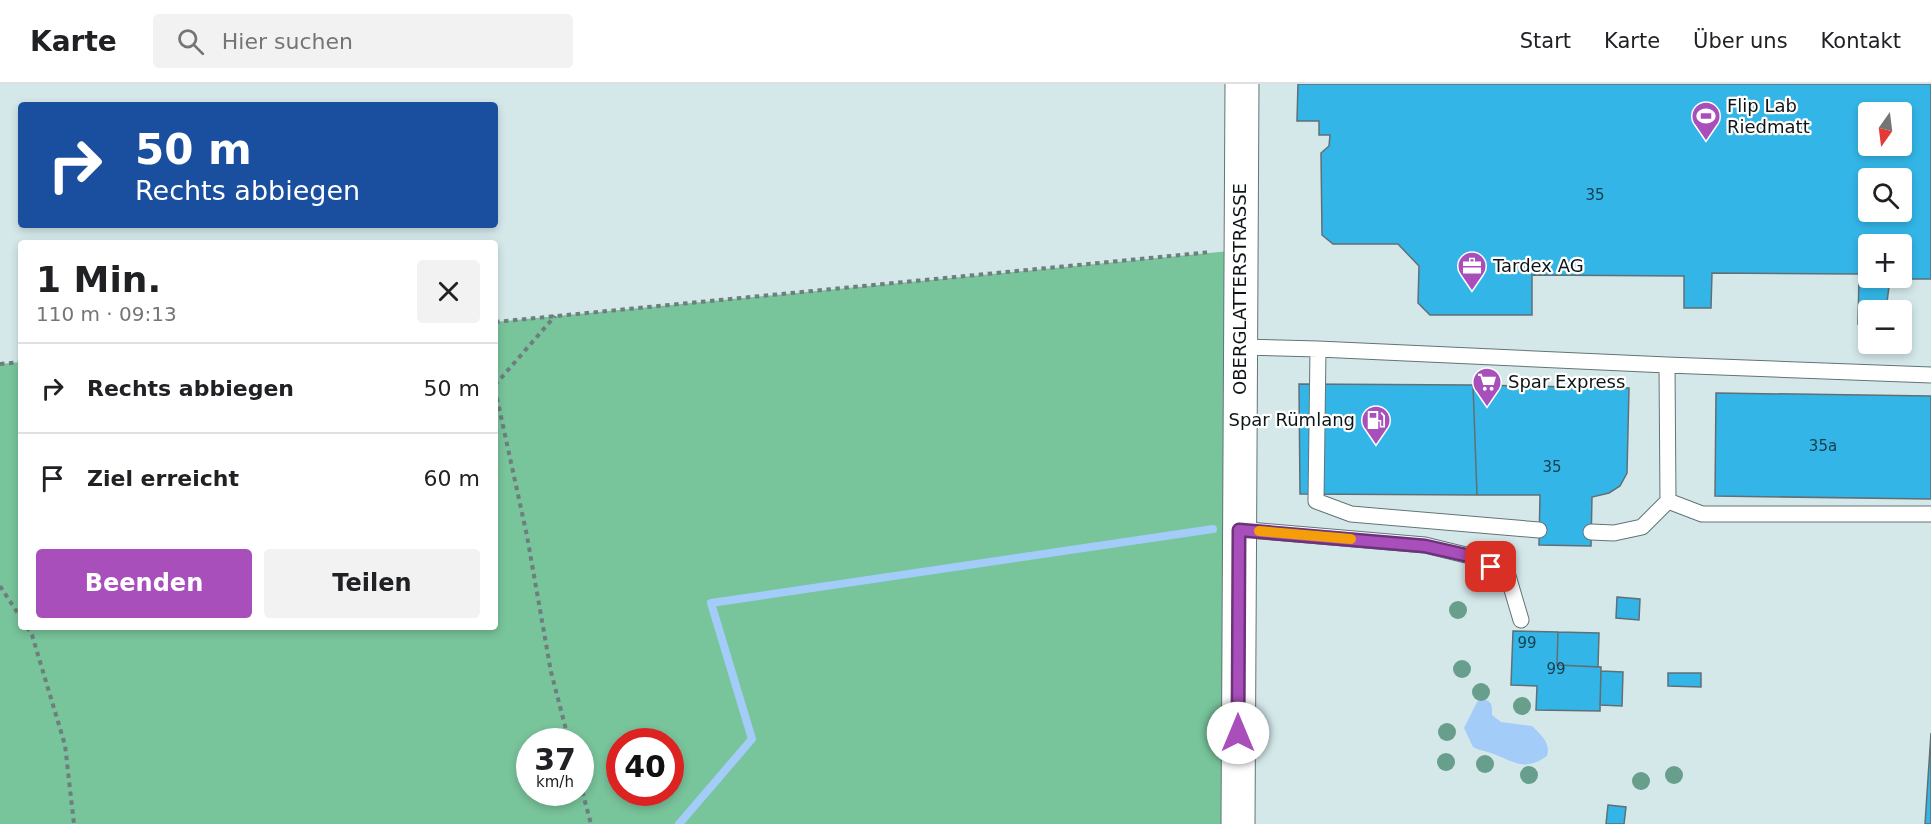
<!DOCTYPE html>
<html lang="de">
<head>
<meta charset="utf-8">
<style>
  body { margin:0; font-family:"DejaVu Sans",sans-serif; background:#f2f2f2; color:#202124; height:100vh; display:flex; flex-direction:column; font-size:22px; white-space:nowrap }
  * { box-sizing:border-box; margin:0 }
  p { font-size:20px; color:#757577 }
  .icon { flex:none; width:33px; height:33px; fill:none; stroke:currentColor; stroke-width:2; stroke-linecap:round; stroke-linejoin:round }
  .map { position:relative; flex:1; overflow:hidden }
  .sheet { position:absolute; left:18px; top:156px; width:480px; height:390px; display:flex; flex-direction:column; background:#fff; border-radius:6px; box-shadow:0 3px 9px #0003 }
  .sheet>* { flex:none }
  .hud { position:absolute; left:18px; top:18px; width:480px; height:126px; border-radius:6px; box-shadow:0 3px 9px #0003; background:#1a4fa0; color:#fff; overflow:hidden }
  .needle { width:39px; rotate:194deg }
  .controls { position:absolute; left:1858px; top:18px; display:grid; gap:12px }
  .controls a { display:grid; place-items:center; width:54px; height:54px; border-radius:6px; background:#fff; box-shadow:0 3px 9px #0003; font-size:30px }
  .speed { position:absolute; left:516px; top:644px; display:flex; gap:12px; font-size:30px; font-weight:700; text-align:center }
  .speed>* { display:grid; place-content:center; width:78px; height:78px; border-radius:50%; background:#fff; box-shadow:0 3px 9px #0003; line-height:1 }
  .speed small { font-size:15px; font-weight:400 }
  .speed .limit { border:9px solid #d22; background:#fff; color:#111 }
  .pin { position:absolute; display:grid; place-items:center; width:51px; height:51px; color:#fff; margin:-26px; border-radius:12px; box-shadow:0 3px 9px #0006 }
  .me { position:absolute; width:66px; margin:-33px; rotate:0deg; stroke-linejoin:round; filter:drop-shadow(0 0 4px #0008) }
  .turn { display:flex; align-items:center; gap:21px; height:126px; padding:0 18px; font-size:27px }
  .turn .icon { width:78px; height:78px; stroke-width:2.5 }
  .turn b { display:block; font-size:42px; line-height:51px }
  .round { display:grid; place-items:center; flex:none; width:63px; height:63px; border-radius:6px; background:#f2f2f2 }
  .overview { display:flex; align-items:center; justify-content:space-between; height:102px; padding:0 18px }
  h1 { font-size:36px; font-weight:700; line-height:45px }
  .primary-button { display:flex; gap:12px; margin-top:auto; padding:12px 18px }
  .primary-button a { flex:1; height:69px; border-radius:6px; background:#a84fbb; color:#fff; font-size:24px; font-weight:700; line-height:69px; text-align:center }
  .primary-button a+a { background:#f2f2f2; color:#202124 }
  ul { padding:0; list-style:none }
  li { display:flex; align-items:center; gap:18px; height:90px; padding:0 18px; border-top:2px solid #e0e0e0 }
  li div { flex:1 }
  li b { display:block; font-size:22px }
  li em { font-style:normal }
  header { display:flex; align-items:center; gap:36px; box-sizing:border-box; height:84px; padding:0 30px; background:#fff; border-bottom:2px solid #e0e0e0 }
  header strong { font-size:28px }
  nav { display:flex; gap:33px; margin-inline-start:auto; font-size:21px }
  .search { width:420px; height:54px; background:#f2f2f2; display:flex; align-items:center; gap:15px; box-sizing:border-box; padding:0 21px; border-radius:6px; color:#757577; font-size:22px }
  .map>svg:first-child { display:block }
</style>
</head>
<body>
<header>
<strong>Karte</strong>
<div class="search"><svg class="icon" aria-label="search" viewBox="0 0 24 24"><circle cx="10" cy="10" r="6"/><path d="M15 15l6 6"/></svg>Hier suchen</div>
<nav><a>Start</a><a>Karte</a><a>Über uns</a><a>Kontakt</a></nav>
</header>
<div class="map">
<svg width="1931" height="740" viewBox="0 0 1931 740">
  <rect width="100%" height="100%" fill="#d4e8ea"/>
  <path fill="#78c49b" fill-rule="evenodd" d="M1240 166 1238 740H0V280L21 278V543H495V238ZM530 657H580V708H530ZM620 657H670V708H620Z"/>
  <path fill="#a3ccf9" d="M1481 615C1493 616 1492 622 1492 631L1501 638 1532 642C1541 651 1551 659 1547 672 1526 687 1516 679 1496 671 1488 667 1480 667 1473 663L1464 644 1477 618Z"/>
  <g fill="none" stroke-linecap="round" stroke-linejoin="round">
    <path stroke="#a3ccf9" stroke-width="8" d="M679 740 752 655 711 519 1213 445"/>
  </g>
  <path fill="#33b6e7" stroke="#606f76" stroke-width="1.5" fill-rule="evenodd" d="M1298 0H1931V195H1890L1886 226H1869V240H1858L1859 190 1712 189 1711 224H1684V192L1532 191V231H1430L1418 219 1419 182 1398 160H1333L1322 151 1321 69 1329 62 1330 51H1319V37H1297ZM1869 28H1902V62H1869ZM1869 94H1902V128H1869ZM1869 160H1902V194H1869Z
    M1299 300 1473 301 1477 411 1300 410Z
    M1473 301 1629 304 1627 389 1620 402 1609 409 1592 413 1591 462 1539 461 1540 411H1477Z
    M1716 309 1931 312V415L1715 412Z
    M1617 513 1640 515 1639 536 1616 534Z
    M1513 547 1558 548 1557 581 1601 583 1600 627 1536 626 1537 602 1511 601Z
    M1558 548 1599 549 1598 583 1557 581Z
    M1601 587 1623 588 1622 622 1600 621Z
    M1668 589H1701V603L1668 602Z
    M1931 649V740H1925Z
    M1608 721 1626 723 1624 740H1606Z"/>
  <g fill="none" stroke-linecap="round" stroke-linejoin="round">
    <g stroke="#627476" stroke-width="17">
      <path id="lane" d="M1240 263 1318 265 1667 281 1931 291
        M1318 265 1316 417 1351 430 1539 446
        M1668 417 1702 430H1931
        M1238 445 1425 461 1474 473 1508 492 1521 536
        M1591 448 1614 449 1642 443 1668 417 1667 281"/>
    </g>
    <g stroke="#627476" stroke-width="35">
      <path id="secondary" d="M1238 740 1242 0"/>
    </g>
    <path stroke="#6f7d7e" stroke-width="4" stroke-dasharray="4.5 4.5" stroke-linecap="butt" d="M495 238 1211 168
      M0 280 21 278
      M495 301 555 232
      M495 305 527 452 551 588 569 657
      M0 502 21 534
      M27 543 32 551 65 661 74 740
      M580 699 591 740"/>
    <use href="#lane" stroke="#fff" stroke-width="15"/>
    <use href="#secondary" stroke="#fff" stroke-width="33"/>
  </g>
  <g fill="#679e8c">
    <circle cx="1458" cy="526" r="9"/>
    <circle cx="1462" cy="585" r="9"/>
    <circle cx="1481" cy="608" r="9"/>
    <circle cx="1522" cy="622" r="9"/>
    <circle cx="1447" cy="648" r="9"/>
    <circle cx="1446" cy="678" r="9"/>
    <circle cx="1485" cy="680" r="9"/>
    <circle cx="1529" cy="691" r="9"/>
    <circle cx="1674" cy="691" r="9"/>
    <circle cx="1641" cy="697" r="9"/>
  </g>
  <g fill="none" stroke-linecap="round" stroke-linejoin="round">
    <g stroke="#6d337a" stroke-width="15">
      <path id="route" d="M1238 649 1239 446 1425 462 1474 473 1491 483"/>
    </g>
    <use href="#route" stroke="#a84fbb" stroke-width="10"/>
    <path stroke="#f59e0b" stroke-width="10" d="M1259 447 1351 455"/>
  </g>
  <defs>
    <g id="stadium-pin" transform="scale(1.5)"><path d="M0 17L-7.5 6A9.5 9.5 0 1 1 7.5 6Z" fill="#a84fbb" stroke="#fff"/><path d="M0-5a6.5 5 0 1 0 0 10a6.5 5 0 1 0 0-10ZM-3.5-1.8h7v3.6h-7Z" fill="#fff"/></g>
    <g id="office-pin" transform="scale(1.5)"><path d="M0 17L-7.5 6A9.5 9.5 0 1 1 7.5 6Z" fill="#a84fbb" stroke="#fff"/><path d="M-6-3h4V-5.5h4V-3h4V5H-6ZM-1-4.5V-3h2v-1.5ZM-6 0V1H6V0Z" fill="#fff"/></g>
    <g id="supermarket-pin" transform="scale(1.5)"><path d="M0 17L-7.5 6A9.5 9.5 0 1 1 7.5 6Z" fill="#a84fbb" stroke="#fff"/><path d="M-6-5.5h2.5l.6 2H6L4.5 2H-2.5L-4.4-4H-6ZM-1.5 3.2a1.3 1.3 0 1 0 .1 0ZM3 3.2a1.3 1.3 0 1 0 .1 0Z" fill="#fff"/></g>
    <g id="fuel-pin" transform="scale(1.5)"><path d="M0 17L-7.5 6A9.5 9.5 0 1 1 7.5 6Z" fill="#a84fbb" stroke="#fff"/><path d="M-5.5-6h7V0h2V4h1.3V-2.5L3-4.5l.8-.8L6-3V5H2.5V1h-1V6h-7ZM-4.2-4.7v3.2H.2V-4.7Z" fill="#fff"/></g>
  </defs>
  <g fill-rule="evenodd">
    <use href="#stadium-pin" x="1706" y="32"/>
    <use href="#office-pin" x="1472" y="182"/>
    <use href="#supermarket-pin" x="1487" y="298"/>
    <use href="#fuel-pin" x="1376" y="336"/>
  </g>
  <g text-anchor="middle" stroke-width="4.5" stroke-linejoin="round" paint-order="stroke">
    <g font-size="15" fill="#173d4a">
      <text x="1595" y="116">35</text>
      <text x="1823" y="367">35a</text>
      <text x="1552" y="388">35</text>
      <text x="1527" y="564">99</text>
      <text x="1556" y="590">99</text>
    </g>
    <g font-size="18" fill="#0e1516" stroke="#fff" text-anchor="start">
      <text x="1727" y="28">Flip Lab<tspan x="1727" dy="21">Riedmatt</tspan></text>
      <text x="1493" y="188">Tardex AG</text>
      <text x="1508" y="304">Spar Express</text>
      <text x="1355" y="342" text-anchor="end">Spar Rümlang</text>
    </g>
    <g font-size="18" fill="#0e1516" stroke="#fff">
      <text transform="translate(1240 205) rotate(-90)" y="6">OBERGLATTERSTRASSE</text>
    </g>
  </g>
</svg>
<div class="controls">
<a><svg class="needle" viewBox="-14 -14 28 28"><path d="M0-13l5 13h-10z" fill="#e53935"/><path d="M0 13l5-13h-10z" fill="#757577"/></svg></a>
<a><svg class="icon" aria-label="search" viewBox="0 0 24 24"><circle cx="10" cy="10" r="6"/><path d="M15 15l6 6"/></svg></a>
<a>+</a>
<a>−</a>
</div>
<div class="speed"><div>37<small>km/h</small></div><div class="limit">40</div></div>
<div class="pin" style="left:1491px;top:483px;background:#d93025"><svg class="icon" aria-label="arrive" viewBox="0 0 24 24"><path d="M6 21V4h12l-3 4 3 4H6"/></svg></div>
<svg class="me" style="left:1238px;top:649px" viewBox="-20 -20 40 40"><circle r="19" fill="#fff"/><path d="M0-13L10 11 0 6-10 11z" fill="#a84fbb"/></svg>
<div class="hud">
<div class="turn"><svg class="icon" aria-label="right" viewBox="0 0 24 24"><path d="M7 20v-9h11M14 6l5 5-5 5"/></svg><div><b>50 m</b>Rechts abbiegen</div></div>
</div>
<section class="sheet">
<div class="overview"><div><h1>1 Min.</h1><p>110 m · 09:13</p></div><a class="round"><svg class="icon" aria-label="close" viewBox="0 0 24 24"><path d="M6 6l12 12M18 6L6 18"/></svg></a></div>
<ul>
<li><svg class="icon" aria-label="right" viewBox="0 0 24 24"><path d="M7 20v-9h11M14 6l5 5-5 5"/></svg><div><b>Rechts abbiegen</b></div><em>50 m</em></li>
<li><svg class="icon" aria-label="arrive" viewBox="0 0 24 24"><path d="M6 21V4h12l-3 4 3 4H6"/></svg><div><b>Ziel erreicht</b></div><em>60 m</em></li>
</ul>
<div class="primary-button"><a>Beenden</a><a>Teilen</a></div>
</section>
</div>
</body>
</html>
